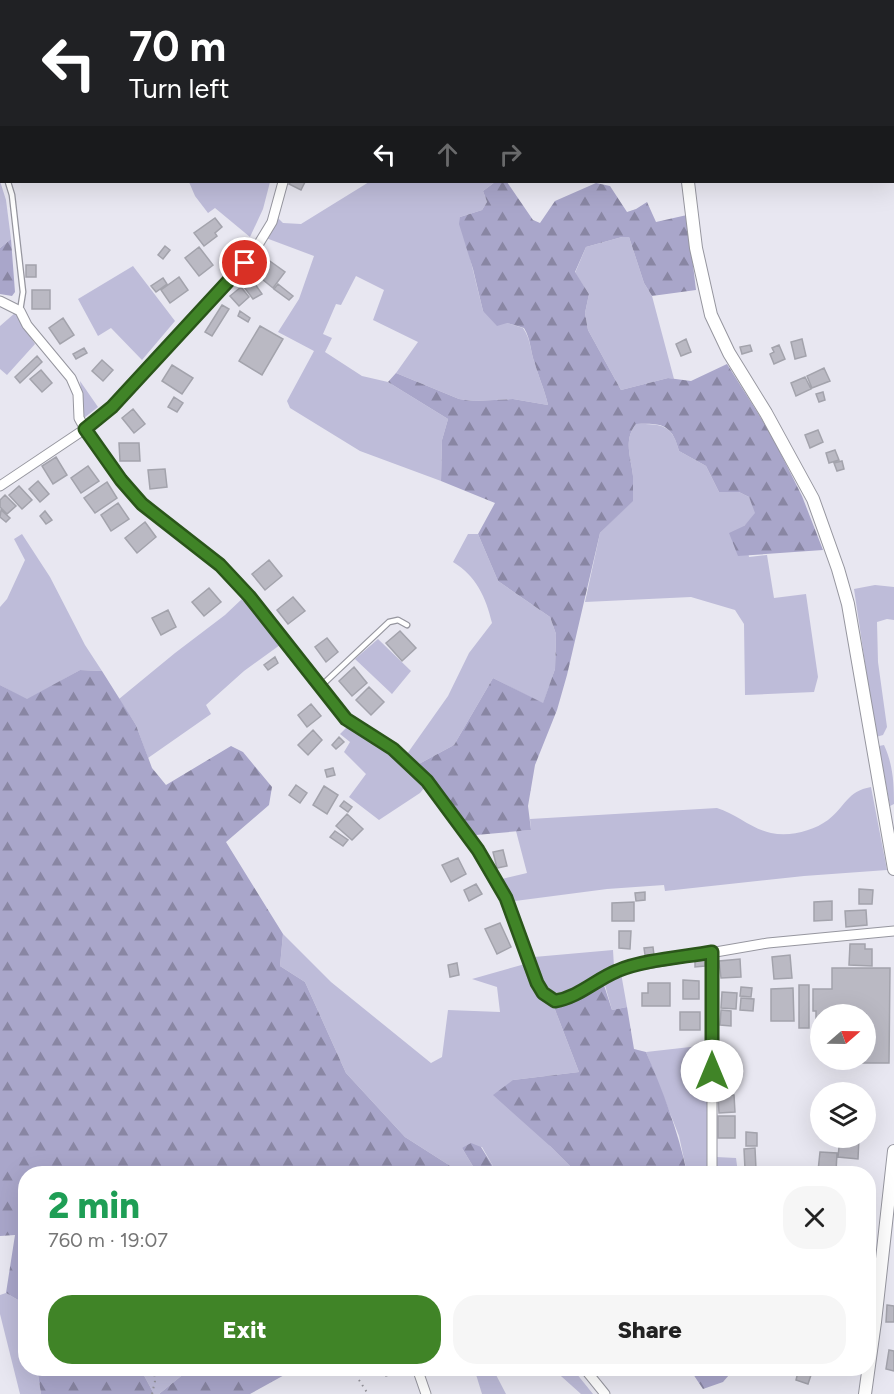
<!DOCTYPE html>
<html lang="en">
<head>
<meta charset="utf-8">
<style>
  body { margin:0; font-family:Figtree,sans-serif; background:#f6f6f6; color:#222; height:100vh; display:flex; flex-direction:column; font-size:22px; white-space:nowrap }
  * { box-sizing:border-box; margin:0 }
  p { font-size:20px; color:#767676 }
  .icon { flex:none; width:33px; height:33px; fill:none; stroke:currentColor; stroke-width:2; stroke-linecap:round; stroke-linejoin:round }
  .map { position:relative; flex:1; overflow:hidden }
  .drawer { position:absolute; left:18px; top:1166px; width:858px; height:210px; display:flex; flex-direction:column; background:#fff; border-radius:24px; box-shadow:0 6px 24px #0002 }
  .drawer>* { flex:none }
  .hud { position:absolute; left:0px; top:0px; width:894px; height:183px; box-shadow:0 6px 24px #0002; background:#202124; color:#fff; overflow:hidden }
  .needle { width:39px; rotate:70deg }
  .controls { position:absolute; left:810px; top:1004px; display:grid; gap:12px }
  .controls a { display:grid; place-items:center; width:66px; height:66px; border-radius:50%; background:#fff; box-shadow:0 6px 24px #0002; font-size:30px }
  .pin { position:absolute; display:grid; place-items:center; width:51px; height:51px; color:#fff; margin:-26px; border:3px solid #fff; border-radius:50%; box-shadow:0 2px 6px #0007 }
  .me { position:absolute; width:66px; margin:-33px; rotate:0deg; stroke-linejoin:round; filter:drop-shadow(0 0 4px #0008) }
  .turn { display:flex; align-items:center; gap:21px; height:126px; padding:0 30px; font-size:27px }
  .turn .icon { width:78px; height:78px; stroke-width:2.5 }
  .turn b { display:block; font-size:42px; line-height:51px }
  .lanes { display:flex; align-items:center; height:57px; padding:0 30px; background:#0003; justify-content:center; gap:30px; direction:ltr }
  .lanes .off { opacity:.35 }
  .round { display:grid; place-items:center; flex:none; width:63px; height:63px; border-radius:24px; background:#f6f6f6 }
  .headline { display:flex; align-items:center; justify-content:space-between; height:102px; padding:0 30px }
  h1 { font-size:36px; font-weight:800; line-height:45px; color:#1e9e55 }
  .action { display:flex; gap:12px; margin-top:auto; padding:12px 30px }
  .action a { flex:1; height:69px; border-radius:24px; background:#408427; color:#fff; font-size:24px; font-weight:800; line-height:69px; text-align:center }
  .action a+a { background:#f6f6f6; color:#222 }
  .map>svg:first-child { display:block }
</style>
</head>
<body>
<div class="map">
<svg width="894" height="1394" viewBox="0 0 894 1394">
  <defs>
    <pattern id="forest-firs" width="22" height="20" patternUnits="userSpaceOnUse" patternTransform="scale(1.5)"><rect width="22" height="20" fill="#a9a6ca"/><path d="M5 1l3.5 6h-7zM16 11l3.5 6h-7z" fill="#8986a3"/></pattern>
  </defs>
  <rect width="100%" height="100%" fill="#e8e7f1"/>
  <path fill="#bebcd9" d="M0 181 6 200 11 239 0 248Z
    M189 182H270L263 209 250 237 215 208 208 213 195 196Z
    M369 182H495L483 191 487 202 482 210 460 217 483 311 507 323 523 328C531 339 530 351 535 364 539 378 545 391 548 405L513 399 473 401 459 399 396 373 418 342 373 320 384 290 356 276 341 305 336 304 323 334 332 338 325 352 362 376 388 382 448 419 442 440 441 481 360 451 290 408 287 401 314 351 278 332 299 299 314 256 266 238 276 216 283 223 301 224Z
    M622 237H629L644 283 652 296 674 379 668 378 621 390 588 330 585 313 589 294 575 273 586 247Z
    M133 266 175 321 142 360 111 328 98 336 78 299Z
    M15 313 35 344 7 375 0 369V326Z
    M80 381 98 407 84 418Z
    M636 424C662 424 672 424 679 451L706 466 719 492H739L749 497 756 513 744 526 749 557 767 555 774 598 806 594 818 677 814 692 745 695 744 624 735 610 691 597 585 602 600 533 633 500C633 492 633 484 633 476 631 457 623 440 636 424Z
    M22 534 50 577 85 645 102 671 80 670 27 700 0 685V607L7 599 25 560 14 539Z
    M468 534H478L498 581 550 617 556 634 555 669 543 704 493 678 454 745 417 765 407 754 448 696 469 653 492 623C486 597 476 576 453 562Z
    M875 585 894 587V620L887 619 877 622 878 662 887 727 883 735 876 737 854 589Z
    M244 597 280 645 244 671 206 705 211 714 148 758 136 725 119 699 175 653 225 615Z
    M378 639 411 671 392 694 355 659Z
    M347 727C375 743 405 761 424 788L420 793 379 820 349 797 366 774 344 752 350 742 340 734Z
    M884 745C893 764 894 784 894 804L890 806 879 746Z
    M871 787 887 870 804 876 665 891 664 885 607 889 515 901 502 879 527 873 516 831 531 830 530 819 717 808C736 814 752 829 771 833 790 837 813 831 828 820 845 807 847 791 871 787Z
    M283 934 331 982 431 1063 442 1057 448 1010 500 1012 497 987 472 979 525 964C532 988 530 995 554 1007L579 1072 513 1080 550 1146 577 1173H497L482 1147 462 1148 477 1173H454L452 1167 405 1137 346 1073 305 982 280 966Z
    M613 950 614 967C594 979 573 999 548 991L534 957Z
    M621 973 627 1007 612 1010 604 982Z
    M708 1045 709 1171H716V1157L736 1158 738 1173H687L679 1136 646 1052Z
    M6 1293 25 1304 26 1368H37L41 1394H20L0 1314V1295Z
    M140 1368H191L159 1394H154Z
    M474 1368H497L494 1371 506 1394H482Z
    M552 1368H572L593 1394H581Z"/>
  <path fill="url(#forest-firs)" d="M495 182H507L533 220 540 223 555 201 596 183 610 186 627 212 636 209 647 202 656 222 687 215 696 290 652 296 644 283 629 237H622L586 247 575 272 589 294 585 313 588 330 621 390 668 378 691 381 727 364 771 434 802 496 823 550 738 556 729 533 744 526 755 513 749 497 739 492H719L706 466 679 451C672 424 662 423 636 424 623 440 631 457 633 476 633 484 633 492 633 501L600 533 567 675 557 710 535 765 528 806 531 830 476 835 417 765 454 745 493 678 543 703 555 669 556 634 550 617 498 581 478 534 495 503 441 481 442 440 448 419 388 382 396 373 459 399 473 401 513 399 548 405C545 391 539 378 535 364 530 351 531 339 524 328L507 323 497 326 483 311 473 269 459 224 460 217 482 210 487 202 483 191Z
    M11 239 15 292 12 296 0 294V248Z
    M80 670 102 671 136 725 152 768 166 785 231 746 243 752 272 787 269 805 226 842 283 934 280 966 305 982 346 1073 405 1137 452 1167 454 1173H26L25 1304 6 1293 15 1235 0 1236V685L27 699Z
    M603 982 612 1010 627 1007 634 1049 646 1052C663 1091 678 1131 687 1173H577L550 1146 493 1095 513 1080 579 1072 554 1007C577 1004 586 997 603 982Z
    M471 1143 481 1147 497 1173H477L462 1148Z
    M37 1368H140L154 1394H41Z
    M191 1368H297L250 1394H159Z
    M689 1368H735L723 1382 703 1389Z"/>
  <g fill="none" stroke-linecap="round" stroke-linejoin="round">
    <path stroke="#72708a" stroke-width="4" d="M782 0 785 2
      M892 89 894 91"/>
  </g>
  <path fill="#bab9c3" stroke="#a3a3ac" stroke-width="1.5" d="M291 182H305L301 190 289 184Z
    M215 218 222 227 215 233 217 236 204 246 194 233Z
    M165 246 170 250 163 259 158 255Z
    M199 247 213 265 199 276 185 258Z
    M267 259 285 272 273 288 256 274Z
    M26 265H36V277H26Z
    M179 277 188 290 170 303 161 290Z
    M163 278 167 284 156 292 151 286Z
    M253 281 262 294 253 299 244 287Z
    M278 284 293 296 289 300 274 289Z
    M241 287 249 297 239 306 230 296Z
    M32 290H50V309H32Z
    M222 305 229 309 212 336 205 332Z
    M240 311 250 318 248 322 238 316Z
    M63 318 74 335 60 344 49 328Z
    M260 326 283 339 262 375 239 361Z
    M686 339 691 352 681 356 676 344Z
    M802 339 806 356 795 359 791 342Z
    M750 345 752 351 742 354 740 347Z
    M779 345 785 359 774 364 770 354 774 352 772 348Z
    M84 348 87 353 76 359 73 354Z
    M37 356 42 362 20 383 15 377Z
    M102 360 113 370 103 381 92 371Z
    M172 365 193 378 182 394 162 381Z
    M824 368 830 381 812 388 807 376Z
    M41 370 52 383 42 392 30 379Z
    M805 377 811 389 796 396 791 383Z
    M823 392 825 400 819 402 816 394Z
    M174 397 183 403 177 412 168 407Z
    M133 409 145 424 134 433 122 418Z
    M818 430 823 442 810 448 805 435Z
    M119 443H139L140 461H120Z
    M835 450 839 460 829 463 826 453Z
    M56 457 67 475 53 484 42 466Z
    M842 461 844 469 837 471 834 463Z
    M88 466 99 481 81 493 71 478Z
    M165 469 167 487 150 489 148 470Z
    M38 481 49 494 40 502 29 489Z
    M107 482 117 498 95 513 84 498Z
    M19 486 32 500 22 509 9 495Z
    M5 495 16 506 7 514 0 507V500Z
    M118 503 129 519 111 531 101 515Z
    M1 510 10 518 6 522 0 517Z
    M45 511 52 520 46 524 40 516Z
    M145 522 156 537 137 553 125 538Z
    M269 560 282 576 265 590 252 574Z
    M209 588 221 602 204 616 192 602Z
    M293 597 305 611 288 624 277 610Z
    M168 610 176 627 161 635 152 618Z
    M400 631 416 648 402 661 386 643Z
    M327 638 338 652 326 662 315 647Z
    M275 657 278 663 268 670 264 665Z
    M354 667 367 683 352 696 339 681Z
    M369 687 384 702 371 715 356 700Z
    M311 704 321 716 307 727 298 715Z
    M313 730 322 740 308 755 298 745Z
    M339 737 344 742 336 749 332 745Z
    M333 768 335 775 327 777 325 770Z
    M296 785 307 793 300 803 289 795Z
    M324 786 338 795 327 814 313 805Z
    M344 801 352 807 348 812 340 806Z
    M347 814 363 829 352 840 336 826Z
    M335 831 348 840 343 846 330 837Z
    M503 850 507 866 497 868 493 852Z
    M458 858 466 874 451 882 442 865Z
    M476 884 482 894 469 901 464 890Z
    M859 889 873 890 872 904H859Z
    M645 892V900L636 901 635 893Z
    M832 901V920L814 921V902Z
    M634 902V921H612V903Z
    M866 910 867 925 846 927 845 911Z
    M500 923 511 947 497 954 485 929Z
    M619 931H631L630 949 619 948Z
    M850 944H865V949H872V966L849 965Z
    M653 947 654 955H645L644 948Z
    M790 955 792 978 774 979 772 957Z
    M740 959 741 977 721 978 719 961Z
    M705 960V966L695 967V961Z
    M457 963 459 975 450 977 448 965Z
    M832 968H890L889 1063H839V1059H866V1014H820V1033H816V1011H813V989H832Z
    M683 980 699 981V999H683Z
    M648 983H670V1006H642V993H648Z
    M799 985H809V1028H799Z
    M741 987 752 988 751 997 740 996Z
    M793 988 794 1021H771V989Z
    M722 992 737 993 736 1009 721 1008Z
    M741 998 754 999 753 1011 740 1010Z
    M721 1010 731 1011V1026L720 1025Z
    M680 1012H700V1030H680Z
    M734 1095 735 1112 719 1113 718 1096Z
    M718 1116H735V1138H718Z
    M746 1132 757 1133V1146H746Z
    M840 1137 859 1138 858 1159 838 1157Z
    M755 1148 756 1169H745L744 1149Z
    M820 1152 837 1153 836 1172 818 1171Z
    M887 1305 894 1306V1322H886Z
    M889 1350 894 1351V1371L886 1369Z
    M383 1368H400L401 1370 386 1376Z
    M799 1368 812 1372 808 1384 796 1380Z
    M829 1368H845L844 1375 828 1373Z"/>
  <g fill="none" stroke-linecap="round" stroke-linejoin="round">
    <g stroke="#96969f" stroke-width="7">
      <path id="lane" d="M0 158 2 160
        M8 182 12 195 23 292 20 311
        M320 687 389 622 398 620 407 625"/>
    </g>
    <g stroke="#96969f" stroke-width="11">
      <path id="street" d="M414 2 415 0
        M0 301 20 311 27 325 71 378 78 394 79 418 85 429 121 480 142 504 220 565 249 596 346 719 393 749 427 781 478 850 506 898 537 983C541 990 545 998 553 1000 570 1005 589 986 603 978 611 973 620 970 629 967L768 943 894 931
        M0 486 85 429 112 407 255 250 272 222 283 182
        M712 1167V952
        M417 1368 426 1394
        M584 1368 605 1394"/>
    </g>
    <g stroke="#96969f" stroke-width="14">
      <path id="secondary" d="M676 0V2
        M688 182 696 248 711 315 729 353 766 413 813 499 838 569 848 604 894 869
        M865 1394 875 1322 894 1151"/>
    </g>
    <path stroke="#95949b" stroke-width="2" stroke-dasharray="1.5 4.5" stroke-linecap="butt" d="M359 1380 368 1394
      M152 1394 155 1381 154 1369"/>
    <use href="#lane" stroke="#fff" stroke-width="4.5"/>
    <use href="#street" stroke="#fff" stroke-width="9"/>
    <use href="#secondary" stroke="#fff" stroke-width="12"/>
  </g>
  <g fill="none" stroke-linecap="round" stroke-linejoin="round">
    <g stroke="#2a5619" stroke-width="15">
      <path id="route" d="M245 263 112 407 85 429 121 480 142 504 220 565 249 596 346 719 393 749 427 781 478 850 506 898 537 983 543 993 555 1001C579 997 595 980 617 971 642 960 684 957 712 952V1071"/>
    </g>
    <use href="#route" stroke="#408427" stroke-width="10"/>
  </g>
</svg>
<div class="controls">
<a><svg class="needle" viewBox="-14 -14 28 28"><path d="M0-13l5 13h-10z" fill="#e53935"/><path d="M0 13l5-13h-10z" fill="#767676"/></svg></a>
<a><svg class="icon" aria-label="layers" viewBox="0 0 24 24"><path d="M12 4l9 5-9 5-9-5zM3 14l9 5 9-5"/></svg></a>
</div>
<div class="pin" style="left:245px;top:263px;background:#d93025"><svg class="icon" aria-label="arrive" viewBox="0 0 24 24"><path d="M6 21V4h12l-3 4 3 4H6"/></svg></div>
<svg class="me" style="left:712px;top:1071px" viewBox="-20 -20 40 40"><circle r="19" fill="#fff"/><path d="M0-13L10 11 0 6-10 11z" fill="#408427"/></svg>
<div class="hud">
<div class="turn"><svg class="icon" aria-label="left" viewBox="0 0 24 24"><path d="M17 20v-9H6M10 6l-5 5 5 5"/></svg><div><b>70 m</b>Turn left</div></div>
<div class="lanes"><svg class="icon" aria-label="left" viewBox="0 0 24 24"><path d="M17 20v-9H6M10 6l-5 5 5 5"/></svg><svg class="icon off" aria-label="ahead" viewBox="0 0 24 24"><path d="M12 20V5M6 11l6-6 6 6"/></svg><svg class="icon off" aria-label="right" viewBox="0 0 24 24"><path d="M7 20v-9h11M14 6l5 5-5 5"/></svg></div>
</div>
<section class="drawer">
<div class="headline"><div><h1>2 min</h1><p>760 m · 19:07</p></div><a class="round"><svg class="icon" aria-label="close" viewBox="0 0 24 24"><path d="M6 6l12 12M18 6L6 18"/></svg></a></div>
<div class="action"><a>Exit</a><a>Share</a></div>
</section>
</div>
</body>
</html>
